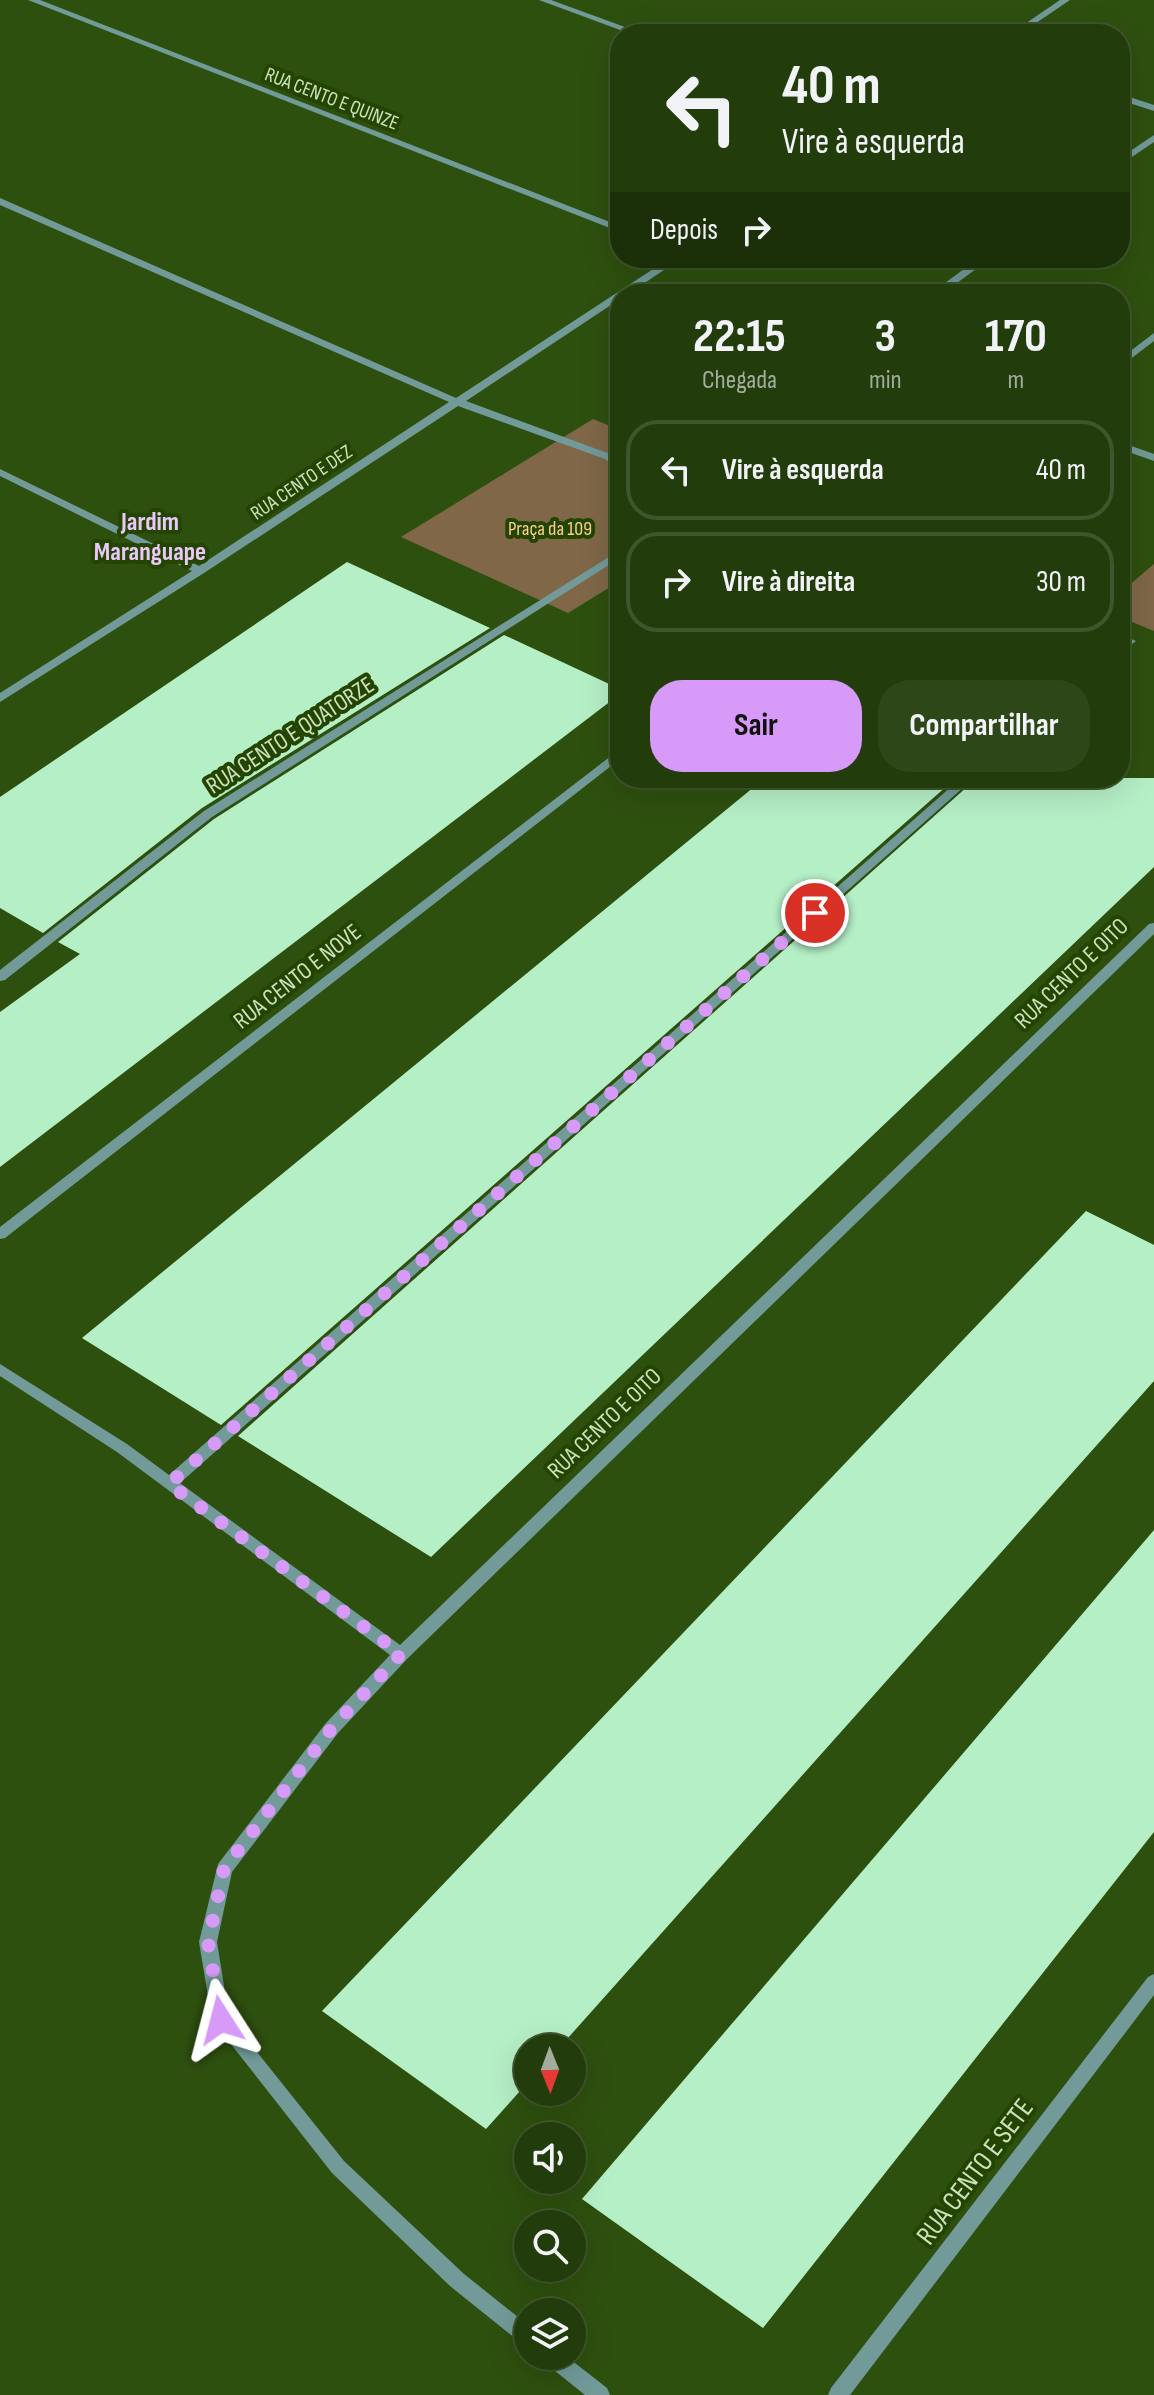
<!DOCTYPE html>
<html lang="pt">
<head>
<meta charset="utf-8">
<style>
  body { margin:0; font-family:"Sofia Sans Condensed",sans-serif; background:#2e4719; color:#f1f3f6; height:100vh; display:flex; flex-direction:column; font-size:30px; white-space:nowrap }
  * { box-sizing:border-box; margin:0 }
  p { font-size:26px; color:#a2ad9d }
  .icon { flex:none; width:44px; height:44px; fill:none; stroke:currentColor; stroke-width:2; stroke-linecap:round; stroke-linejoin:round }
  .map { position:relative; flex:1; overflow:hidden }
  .sheet { position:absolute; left:610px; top:284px; width:520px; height:504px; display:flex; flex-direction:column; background:#223c0b; border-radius:32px; box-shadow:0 8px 32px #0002,0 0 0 2px #3f562c }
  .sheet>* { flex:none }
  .hud { position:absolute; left:610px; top:24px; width:520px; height:244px; border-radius:32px; box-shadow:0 8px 32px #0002,0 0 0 2px #3f562c; background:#223c0b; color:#f1f3f6; overflow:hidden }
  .needle { width:52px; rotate:179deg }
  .controls { position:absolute; left:514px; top:2034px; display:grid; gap:16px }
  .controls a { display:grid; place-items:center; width:72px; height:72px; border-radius:50%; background:#223c0b; box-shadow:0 8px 32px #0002,0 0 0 2px #3f562c; font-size:40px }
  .pin { position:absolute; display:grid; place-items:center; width:68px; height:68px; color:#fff; margin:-34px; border:4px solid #fff; border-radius:50%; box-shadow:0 2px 8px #0007 }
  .me { position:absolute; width:88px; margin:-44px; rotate:351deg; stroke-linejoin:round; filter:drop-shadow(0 0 6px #0008) }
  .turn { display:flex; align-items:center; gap:28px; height:168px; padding:0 40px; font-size:36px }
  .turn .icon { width:104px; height:104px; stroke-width:2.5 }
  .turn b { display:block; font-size:56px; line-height:68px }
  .then { display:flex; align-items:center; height:76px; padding:0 40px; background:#0003; gap:16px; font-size:30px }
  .eta { display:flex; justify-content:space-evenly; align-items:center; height:136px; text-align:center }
  .eta b { font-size:48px; font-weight:700; line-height:56px }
  .primary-button { display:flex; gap:16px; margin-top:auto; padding:16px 40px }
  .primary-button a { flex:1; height:92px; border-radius:32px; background:#d89af8; color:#111; font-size:32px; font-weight:700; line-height:92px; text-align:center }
  .primary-button a+a { background:#2e4719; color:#f1f3f6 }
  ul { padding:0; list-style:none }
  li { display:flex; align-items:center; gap:24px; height:100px; margin:0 16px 12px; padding:0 24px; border:4px solid #3f562c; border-radius:32px }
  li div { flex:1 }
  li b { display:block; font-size:30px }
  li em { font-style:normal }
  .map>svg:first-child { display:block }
</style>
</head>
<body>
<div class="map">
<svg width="1154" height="2395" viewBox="0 0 1154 2395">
  <rect width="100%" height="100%" fill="#2e500f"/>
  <path fill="#7f6748" d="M593 419 620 430V581L568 613 401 537Z
    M1154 564V631L1120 617V593Z"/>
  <path fill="#b5efc6" d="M347 562 490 628 202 808 43 933 0 908V797Z
    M504 635 620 689V694L0 1167V1012L80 954 58 942 214 819Z
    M765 778H956L221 1425 82 1338Z
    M977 778H1154V867L431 1557 238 1436Z
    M1086 1211 1154 1245V1381L559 2048H528V2082L486 2129 322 2011Z
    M1154 1530V1832L763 2328 582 2199Z"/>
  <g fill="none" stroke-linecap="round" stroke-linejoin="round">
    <path fill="#719a99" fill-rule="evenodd" d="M28 0H40L620 226V232Z
      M539 0H551L644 34H631Z
      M1060 0H1070L1020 34H1010Z
      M1120 94 1154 105V111L1120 100Z
      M1154 135V142L1120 165V158Z
      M0 198 456 398 670 258H682L628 294H620V299L466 401 613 455 620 461V469L605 459 458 406 204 573 0 702V693L192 571 0 476V469L199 566 449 402 0 205Z
      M979 258H991L942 294H930Z
      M1154 333V341L1120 367V359Z
      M1120 442 1154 454V461L1120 449Z
      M620 550V558L212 817 5 980 0 981V970L204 811Z
      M1120 634 1136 641 1120 653 1122 642 1120 641Z
      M620 749V759L5 1238 0 1239V1227Z
      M961 778H974L180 1483 400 1645 1149 924 1154 923V934L407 1659 338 1733 232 1872 217 1942 229 2017 344 2161 464 2274 528 2325V2346L521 2343 450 2286 332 2173 212 2020 199 1942 218 1864 326 1723 390 1655 117 1452 0 1376V1364L127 1444 169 1475Z
      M1154 1974V1995L850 2395H828L831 2388 1148 1977Z
      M541 2356H566L607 2388 610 2395H585L544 2362Z"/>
  </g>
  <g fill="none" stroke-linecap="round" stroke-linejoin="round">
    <path stroke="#d89af8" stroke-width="14" stroke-dasharray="0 25.2" d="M221 2020 208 1942 224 1869 332 1728 401 1654 169 1484 815 913"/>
  </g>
  <g text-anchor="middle" stroke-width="8" stroke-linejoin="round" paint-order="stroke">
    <g font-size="20" fill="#cce1bf" stroke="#234500">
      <text transform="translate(332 98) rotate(21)" y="7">RUA CENTO E QUINZE</text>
      <text transform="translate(301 482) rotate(-34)" y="7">RUA CENTO E DEZ</text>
    </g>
    <g font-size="20" fill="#face94" stroke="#234500">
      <text x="550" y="535">Praça da 109</text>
    </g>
    <g font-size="24" fill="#cce1bf" stroke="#234500">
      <text transform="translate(290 735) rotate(-33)" y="8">RUA CENTO E QUATORZE</text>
      <text transform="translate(1071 973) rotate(-44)" y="8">RUA CENTO E OITO</text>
      <text transform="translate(297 976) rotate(-38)" y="8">RUA CENTO E NOVE</text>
      <text transform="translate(604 1423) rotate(-44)" y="8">RUA CENTO E OITO</text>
    </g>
    <g font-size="26" font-weight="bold" fill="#eac8fc" stroke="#234500">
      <text x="150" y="530">Jardim<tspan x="150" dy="30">Maranguape</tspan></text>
    </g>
    <g font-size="28" fill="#cce1bf" stroke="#234500">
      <text transform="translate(974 2171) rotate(-53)" y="10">RUA CENTO E SETE</text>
    </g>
  </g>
</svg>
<div class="controls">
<a><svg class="needle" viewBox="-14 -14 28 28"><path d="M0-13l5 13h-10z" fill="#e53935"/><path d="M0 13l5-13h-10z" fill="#a2ad9d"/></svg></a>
<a><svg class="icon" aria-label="sound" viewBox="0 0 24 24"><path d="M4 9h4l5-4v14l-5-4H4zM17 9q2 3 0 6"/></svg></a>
<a><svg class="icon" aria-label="search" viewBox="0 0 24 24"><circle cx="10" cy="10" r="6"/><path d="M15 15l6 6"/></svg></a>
<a><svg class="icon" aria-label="layers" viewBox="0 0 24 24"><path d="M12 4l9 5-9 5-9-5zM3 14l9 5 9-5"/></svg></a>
</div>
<div class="pin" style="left:815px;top:913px;background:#d93025"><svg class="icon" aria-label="arrive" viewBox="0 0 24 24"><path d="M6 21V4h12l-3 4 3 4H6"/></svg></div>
<svg class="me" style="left:221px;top:2020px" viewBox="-20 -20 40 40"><path d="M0-17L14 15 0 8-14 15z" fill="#d89af8" stroke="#fff" stroke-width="4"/></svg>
<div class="hud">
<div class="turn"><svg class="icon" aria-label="left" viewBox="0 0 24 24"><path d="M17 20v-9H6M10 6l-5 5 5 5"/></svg><div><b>40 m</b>Vire à esquerda</div></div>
<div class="then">Depois<svg class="icon" aria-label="right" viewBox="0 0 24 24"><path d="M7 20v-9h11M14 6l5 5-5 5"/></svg></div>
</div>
<section class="sheet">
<div class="eta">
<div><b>22:15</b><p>Chegada</p></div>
<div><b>3</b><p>min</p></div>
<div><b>170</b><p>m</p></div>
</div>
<ul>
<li><svg class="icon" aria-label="left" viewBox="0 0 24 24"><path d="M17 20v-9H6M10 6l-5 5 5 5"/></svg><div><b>Vire à esquerda</b></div><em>40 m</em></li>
<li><svg class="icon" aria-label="right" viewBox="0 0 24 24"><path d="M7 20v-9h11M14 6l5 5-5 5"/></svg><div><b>Vire à direita</b></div><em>30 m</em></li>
</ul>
<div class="primary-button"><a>Sair</a><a>Compartilhar</a></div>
</section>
</div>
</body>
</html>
